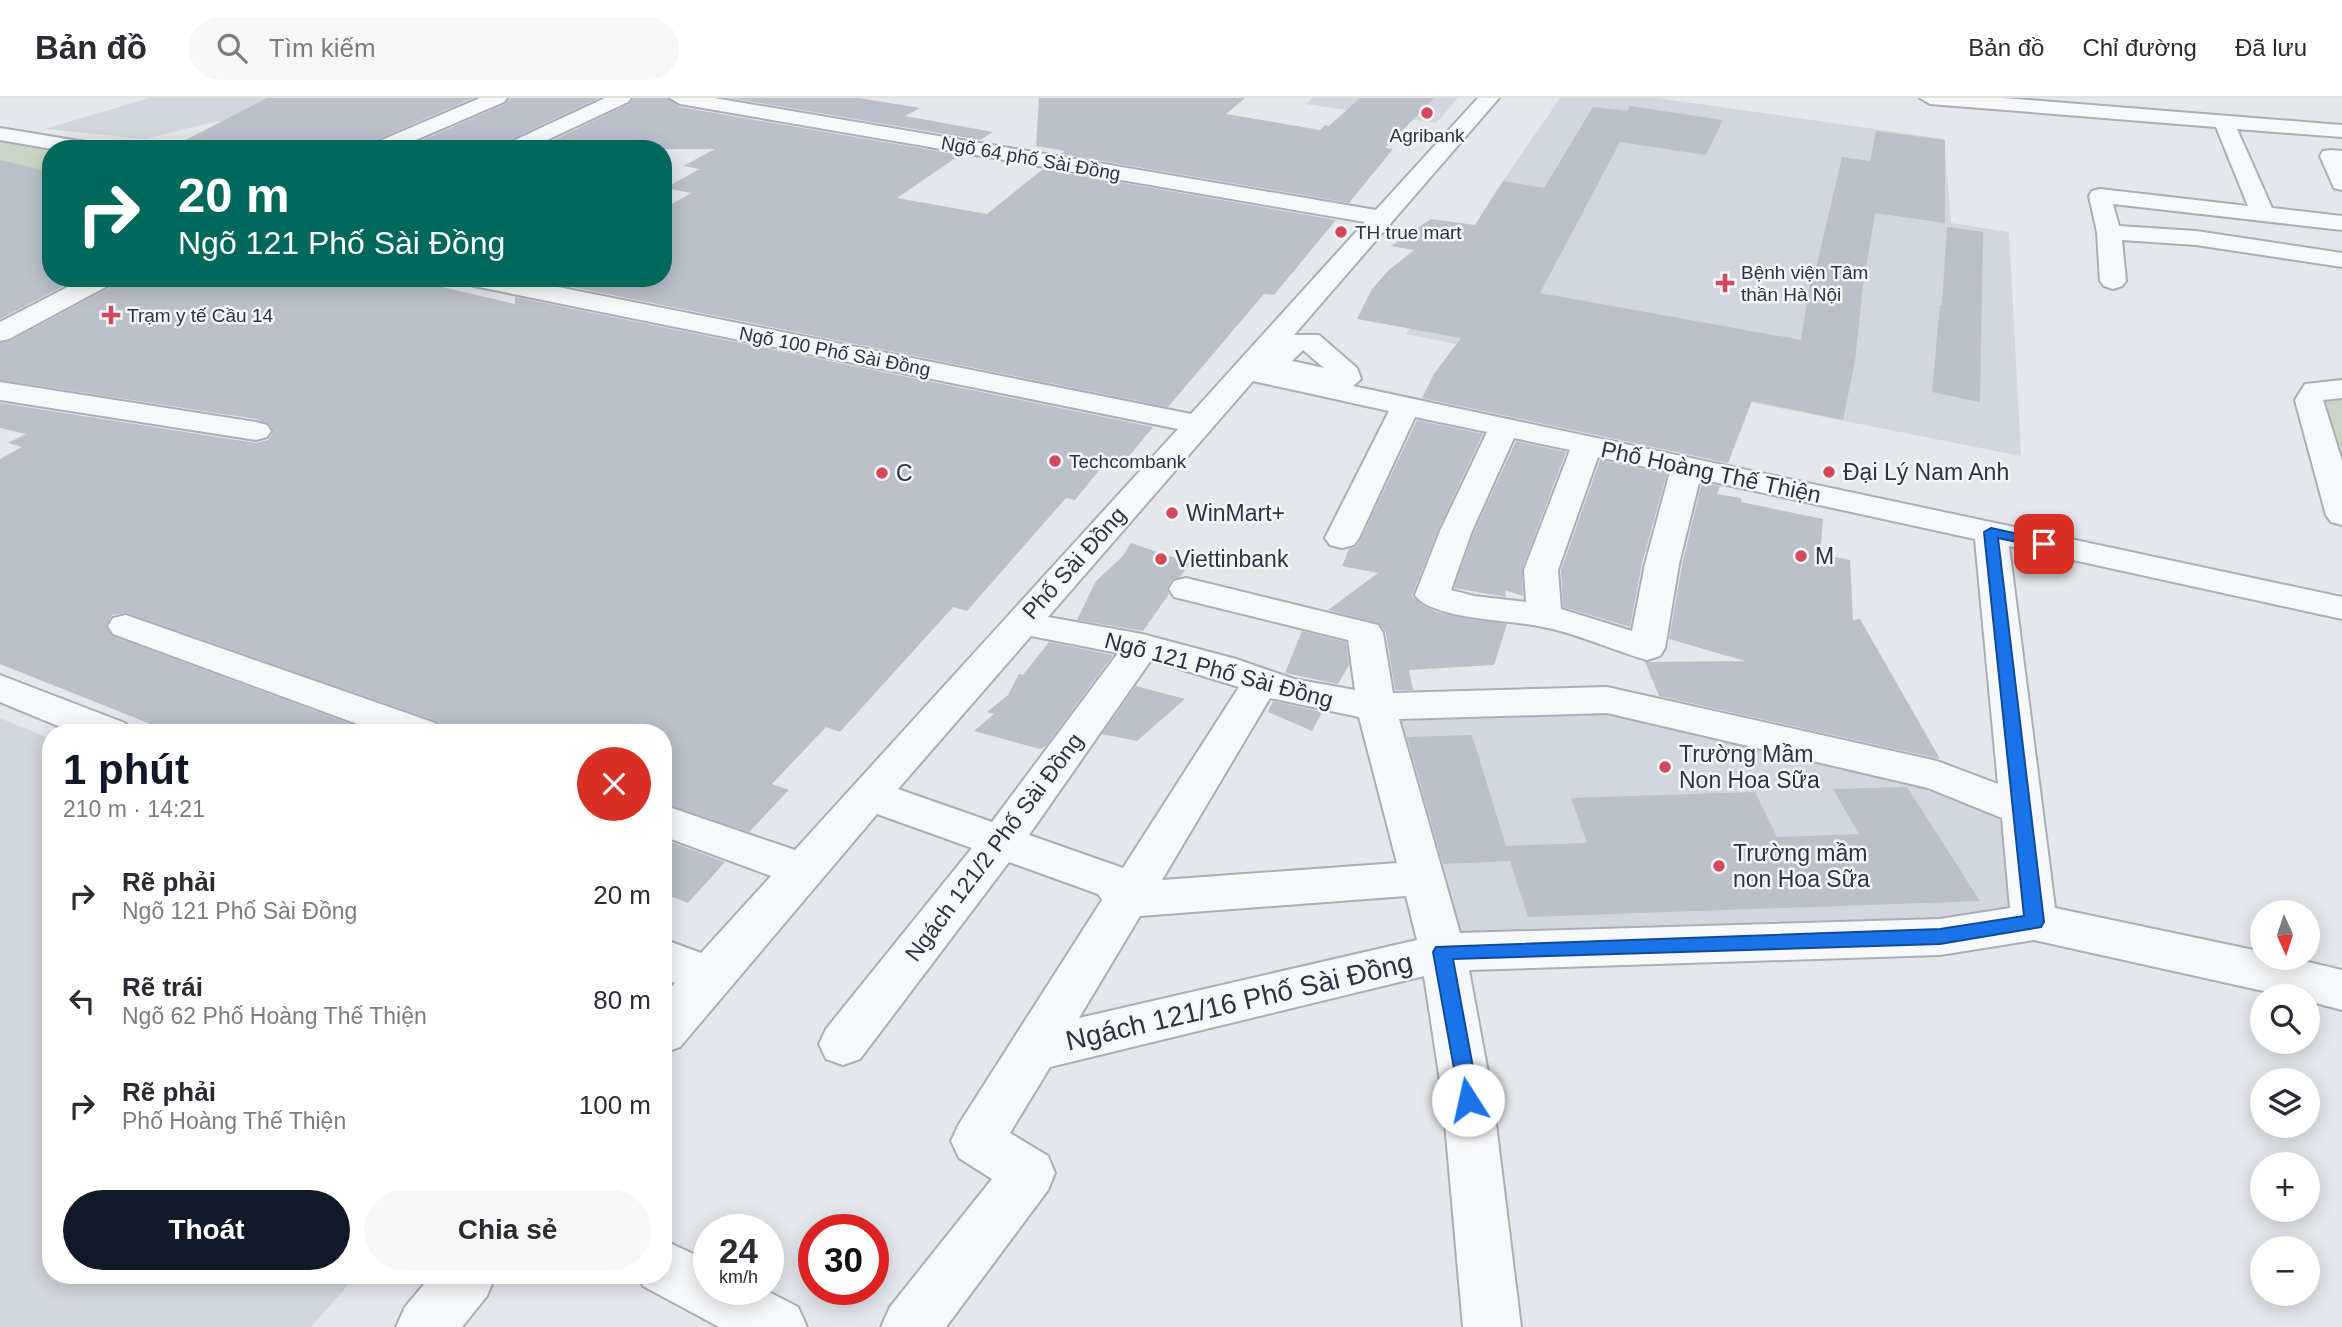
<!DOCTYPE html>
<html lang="vi">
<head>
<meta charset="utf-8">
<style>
  body { margin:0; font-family:Arial,sans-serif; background:#f7f7f7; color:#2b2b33; height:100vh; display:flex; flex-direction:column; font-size:26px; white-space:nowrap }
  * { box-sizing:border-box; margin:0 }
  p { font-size:23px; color:#7c7c81 }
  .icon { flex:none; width:38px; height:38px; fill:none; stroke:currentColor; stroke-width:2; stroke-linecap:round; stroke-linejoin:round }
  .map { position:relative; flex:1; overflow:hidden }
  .panel { position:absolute; left:42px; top:626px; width:630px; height:560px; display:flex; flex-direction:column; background:#fff; border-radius:28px; box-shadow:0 4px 18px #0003 }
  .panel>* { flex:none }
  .banner { position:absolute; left:42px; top:42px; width:630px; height:147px; border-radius:28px; box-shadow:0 4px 18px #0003; background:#00695c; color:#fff; overflow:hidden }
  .needle { width:46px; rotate:177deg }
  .buttons { position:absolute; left:2250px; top:802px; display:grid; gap:14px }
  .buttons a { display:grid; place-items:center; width:70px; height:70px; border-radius:50%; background:#fff; box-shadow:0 4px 18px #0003; font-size:35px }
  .speed { position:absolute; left:693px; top:1116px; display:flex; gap:14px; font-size:35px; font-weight:700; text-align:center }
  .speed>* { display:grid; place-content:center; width:91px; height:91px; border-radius:50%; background:#fff; box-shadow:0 4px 18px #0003; line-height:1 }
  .speed small { font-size:18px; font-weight:400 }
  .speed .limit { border:10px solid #d22; background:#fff; color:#111 }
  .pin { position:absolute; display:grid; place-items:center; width:60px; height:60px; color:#fff; margin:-30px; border-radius:14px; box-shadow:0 4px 10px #0006 }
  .me { position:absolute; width:77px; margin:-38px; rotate:350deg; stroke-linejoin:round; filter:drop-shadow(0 0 5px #0008) }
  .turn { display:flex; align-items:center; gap:24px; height:147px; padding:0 21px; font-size:32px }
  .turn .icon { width:91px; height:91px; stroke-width:2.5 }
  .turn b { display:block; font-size:49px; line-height:60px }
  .round { display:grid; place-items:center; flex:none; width:74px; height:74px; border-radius:37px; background:#f7f7f7 }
  .overview { display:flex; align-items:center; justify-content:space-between; height:119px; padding:0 21px }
  h1 { font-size:42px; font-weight:600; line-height:52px; color:#111827 }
  .action { display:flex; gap:14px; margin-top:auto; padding:14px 21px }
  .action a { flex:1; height:80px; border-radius:42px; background:#111827; color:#fff; font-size:28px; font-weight:600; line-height:80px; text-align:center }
  .action a+a { background:#f7f7f7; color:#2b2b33 }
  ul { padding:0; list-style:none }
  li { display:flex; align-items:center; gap:21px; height:105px; padding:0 21px }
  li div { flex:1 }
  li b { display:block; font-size:26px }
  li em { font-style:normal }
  header { display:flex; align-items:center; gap:42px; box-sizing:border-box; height:98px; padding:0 35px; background:#fff; border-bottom:2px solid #e1e1e2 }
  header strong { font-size:33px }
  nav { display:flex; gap:38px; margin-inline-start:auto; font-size:24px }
  .search { width:490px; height:63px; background:#f7f7f7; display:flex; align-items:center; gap:18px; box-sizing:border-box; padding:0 24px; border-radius:38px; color:#7c7c81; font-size:26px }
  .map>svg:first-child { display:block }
</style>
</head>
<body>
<header>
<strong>Bản đồ</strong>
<div class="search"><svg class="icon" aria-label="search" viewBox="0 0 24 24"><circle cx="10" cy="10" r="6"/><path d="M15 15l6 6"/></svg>Tìm kiếm</div>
<nav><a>Bản đồ</a><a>Chỉ đường</a><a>Đã lưu</a></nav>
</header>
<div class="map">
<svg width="2342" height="1229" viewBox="0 0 2342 1229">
  <rect width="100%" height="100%" fill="#e4e7ec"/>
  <path fill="#d2d6de" d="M149 0H301L239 22 214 24 144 41 45 31Z
    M1312 0H1458L1436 25 1306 6Z
    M1560 0H1657L1944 41 1951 125 2009 134 2021 358 1406 236 1503 83Z
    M1640 610 1915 676 1998 711 2021 825 1449 849 1391 619Z
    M0 620 51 641V1178H356L311 1229H0Z"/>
  <path fill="#c9d6c5" d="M0 43 51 53V84L0 102Z
    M2342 296V354L2329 344 2318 298Z"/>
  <path fill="#bbc0ca" d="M267 0H473L369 45 365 51H168Z
    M510 0H599L503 45 499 51H402L505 6Z
    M634 0H668L680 9 960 57 897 100 987 116 1043 71 1336 122 1274 197 1264 196 1168 309 528 180H663V111L691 95 665 90 700 71 683 68 715 51H535L629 6Z
    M730 0H859L920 10 905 18 993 34 980 42Z
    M1039 0H1245L1226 16 1320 32 1325 27 1329 28 1360 0H1434L1385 50 1393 51 1349 105 1061 56 1065 53 1036 48Z
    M1630 8 1723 22 1706 57 1620 44 1540 195 1801 242 1811 179H1814L1842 59 1870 63 1876 33 1945 42V125L1875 115 1863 188 1855 263 1843 322 1752 303 1728 365 1422 300 1434 276 1461 240 1357 221 1372 191 1389 172 1414 152 1391 148 1431 121 1475 127 1503 83 1544 90 1593 9 1627 13Z
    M0 62 51 74V180H79L0 221Z
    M1947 129 1983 134 1980 304 1932 294 1940 207H1942Z
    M118 180H403L515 206V199L1153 329 1126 362 1110 359 1075 402 1066 400 967 513 953 509 840 634 826 629 772 686 789 692 749 734 663 705V635H444L436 623 127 515 112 517 106 527 112 538 375 635H173L0 566V361L22 349 8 345 26 336 0 330V305L256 345 268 342 273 334 269 326 256 321 0 282V245L10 243 114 187Z
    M1417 322 1483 336 1438 432 1412 498 1423 507 1436 514 1507 526 1494 567 1409 572 1413 592H1395L1386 535 1380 526 1328 512 1378 475 1342 468 1349 451 1356 449 1361 441Z
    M1516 343 1566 354 1522 471 1523 498 1505 492 1506 499 1454 490 1474 434Z
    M1600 362 1667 376 1642 465 1630 529 1563 509 1561 472Z
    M1702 384 1720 388 1717 396 1741 400V404L1823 421 1820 456 1850 462 1853 522 1860 521 1940 661 1659 598 1645 564 1745 563 1669 541 1682 467Z
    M1131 445 1190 465 1180 479 1172 482 1167 490 1169 496 1143 533 1077 522 1096 483 1122 459Z
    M1302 533 1346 544 1349 567 1338 586 1285 575Z
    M1049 544 1113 557 1046 648 1040 651 974 633 994 616 987 614 1008 597 1019 576 1023 577Z
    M1136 588 1185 601 1137 643 1102 636Z
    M1273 603 1322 614 1312 633 1268 614Z
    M1472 637 1506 748 1587 745 1571 700 1755 694 1777 739 1859 736 1833 691 1907 689 1980 803 1528 819 1510 763 1443 766 1407 639Z
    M663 741 725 764 688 805 663 795Z"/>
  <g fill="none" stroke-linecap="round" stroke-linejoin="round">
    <g stroke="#a9aeb7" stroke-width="4">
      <path id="minor" d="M480 0H507L504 4 395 51H367L370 47Z
        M605 0H631L628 4 528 51H501L504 47Z
        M670 0H714L1376 112 1478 0H1499L1294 237H1319L1357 270 1361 281 1353 288 2342 499V521L2009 448 2055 810 2263 854V859H2287L2342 872V912L2308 903V898H2286L2034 842 1940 857 1469 872 1493 1002 1521 1229H1463L1443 1002 1424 878 1050 969 1010 1035 1048 1058 1055 1075 1048 1092 946 1229H881L890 1209 992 1081 959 1060 951 1043 959 1026 1102 802 1098 796 1009 764 860 961 843 967 826 961 819 946 826 931 972 750 877 716 680 949 663 955V899L675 885 663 880V841L701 855 771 778 663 738V707L795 752 1178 331 474 188 465 185 462 180H513L1191 316 1365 124 680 6ZM1303 252 1324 270 1292 263ZM1253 283 1389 313 1325 440 1330 447 1342 450 1354 447 1359 440 1415 319 1487 334 1440 433 1415 497C1431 521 1509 522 1538 528 1575 534 1611 552 1647 562L1660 558 1665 550 1679 466 1700 381 1975 441 1998 686 1937 663 1607 589 1393 595 1383 535 1378 527 1186 480 1174 483 1169 491 1174 499 1348 542 1355 592 1294 581 1236 561 1142 536 1048 519ZM1514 340 1570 352 1524 472 1526 504 1474 498 1451 492 1472 433ZM1598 359 1670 374 1645 466 1632 533 1561 511 1558 472ZM1031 538 1118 555 992 724 898 691ZM1151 562 1239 589 1123 770 1029 737ZM1270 600 1359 619 1397 765 1162 782ZM1607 615 1928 690 2002 720 2010 810 1940 821 1460 835 1399 621ZM1406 798 1417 842 1079 920 1140 818Z
        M1920 0H2003L2342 27V39L2237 31 2272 110 2342 118V132L2113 106 2119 128 2196 133 2342 155V169L2196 147 2122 142 2126 183 2122 188 2113 191 2104 188 2100 183 2097 134 2089 98 2092 93 2100 91 2248 108 2216 29 1930 6Z
        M0 30 91 45 98 47 101 51H52L0 42Z
        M2331 52 2342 53V92L2334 90 2320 58 2323 53Z
        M85 180H116L113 185 9 241 0 243V224Z
        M2342 282V300L2323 302 2342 363V427L2331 424 2326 417 2295 302 2305 286Z
        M0 284 256 324 267 327 271 333 267 339 256 342 0 302Z
        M126 517 435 625 441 635H382L113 536 108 528 113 520Z
        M0 577 125 625 131 635H75L0 604Z
        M663 1142 709 1163V1192H765L798 1209 807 1229H719L643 1188 639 1178H663Z
        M431 1178H495L487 1198 462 1229H396L405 1209Z"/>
    </g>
    <use href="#minor" fill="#f7f8fa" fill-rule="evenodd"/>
  </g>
  <path fill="#1a73e8" stroke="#114b97" stroke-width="2" d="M1991 430 2049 443 2051 446 2044 450 1998 440 2044 824 2041 829 1940 846 1453 861 1479 1002 1476 1009 1468 1012 1461 1009 1433 854 1436 849 1940 831 2024 818 1984 434Z"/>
  <g fill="#d1495b" stroke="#f4f6f9" stroke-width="2.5">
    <circle cx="1427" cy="15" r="7"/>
    <circle cx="1341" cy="134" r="7"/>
    <path d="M1721.5 174.5h7v7h7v7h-7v7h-7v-7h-7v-7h7z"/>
    <path d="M107.5 206.5h7v7h7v7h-7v7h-7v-7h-7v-7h7z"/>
    <circle cx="1055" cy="363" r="7"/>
    <circle cx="1829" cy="374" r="7"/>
    <circle cx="882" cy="375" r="7"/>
    <circle cx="1172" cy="415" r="7"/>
    <circle cx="1801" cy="458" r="7"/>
    <circle cx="1161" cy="461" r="7"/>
    <circle cx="1665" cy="669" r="7"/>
    <circle cx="1719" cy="768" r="7"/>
  </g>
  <g text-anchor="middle" stroke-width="5" stroke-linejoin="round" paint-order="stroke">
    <g font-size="19" fill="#2b3445" stroke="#f4f6f9" text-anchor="start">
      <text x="1427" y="44" text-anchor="middle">Agribank</text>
      <text x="1355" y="141">TH true mart</text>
      <text x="1741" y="181">Bệnh viện Tâm<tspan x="1741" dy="22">thần Hà Nội</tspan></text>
      <text x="127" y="224">Trạm y tế Cầu 14</text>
      <text x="1069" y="370">Techcombank</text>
    </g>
    <g font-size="19" fill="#2b3445" stroke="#f4f6f9">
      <text transform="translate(1031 60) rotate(10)" y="7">Ngõ 64 phố Sài Đồng</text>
      <text transform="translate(835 253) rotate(11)" y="7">Ngõ 100 Phố Sài Đồng</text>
    </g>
    <g font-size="23" fill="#2b3445" stroke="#f4f6f9">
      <text transform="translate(1711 374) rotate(12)" y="8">Phố Hoàng Thế Thiện</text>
      <text transform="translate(1074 465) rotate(-48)" y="8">Phố Sài Đồng</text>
      <text transform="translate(1219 572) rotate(15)" y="8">Ngõ 121 Phố Sài Đồng</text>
      <text transform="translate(994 749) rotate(-53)" y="8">Ngách 121/2 Phố Sài Đồng</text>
    </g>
    <g font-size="23" fill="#2b3445" stroke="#f4f6f9" text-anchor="start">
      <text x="1843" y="382">Đại Lý Nam Anh</text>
      <text x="896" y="383">C</text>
      <text x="1186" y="423">WinMart+</text>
      <text x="1815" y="466">M</text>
      <text x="1175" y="469">Viettinbank</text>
      <text x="1679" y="664">Trường Mầm<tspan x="1679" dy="26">Non Hoa Sữa</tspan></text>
      <text x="1733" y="763">Trường mầm<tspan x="1733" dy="26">non Hoa Sữa</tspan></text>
    </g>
    <g font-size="28" fill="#2b3445" stroke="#f4f6f9">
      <text transform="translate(1239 903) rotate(-13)" y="10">Ngách 121/16 Phố Sài Đồng</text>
    </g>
  </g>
</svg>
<div class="buttons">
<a><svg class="needle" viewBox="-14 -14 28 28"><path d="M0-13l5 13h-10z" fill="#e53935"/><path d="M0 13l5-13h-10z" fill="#7c7c81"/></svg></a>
<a><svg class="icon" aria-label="search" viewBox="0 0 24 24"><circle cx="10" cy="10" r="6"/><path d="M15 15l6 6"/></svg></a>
<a><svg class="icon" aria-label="layers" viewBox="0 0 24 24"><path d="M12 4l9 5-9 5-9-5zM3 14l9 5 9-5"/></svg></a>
<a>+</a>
<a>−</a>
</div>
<div class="speed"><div>24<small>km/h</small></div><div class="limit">30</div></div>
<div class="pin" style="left:2044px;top:446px;background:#d93025"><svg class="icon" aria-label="arrive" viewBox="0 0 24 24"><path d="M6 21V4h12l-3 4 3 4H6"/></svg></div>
<svg class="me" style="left:1468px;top:1002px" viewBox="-20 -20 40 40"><circle r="19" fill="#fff"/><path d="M0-13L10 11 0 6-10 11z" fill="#1a73e8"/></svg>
<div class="banner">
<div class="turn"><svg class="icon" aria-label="right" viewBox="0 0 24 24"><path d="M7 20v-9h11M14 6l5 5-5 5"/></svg><div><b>20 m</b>Ngõ 121 Phố Sài Đồng</div></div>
</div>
<section class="panel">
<div class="overview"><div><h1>1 phút</h1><p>210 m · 14:21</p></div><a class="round" style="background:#d93025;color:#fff"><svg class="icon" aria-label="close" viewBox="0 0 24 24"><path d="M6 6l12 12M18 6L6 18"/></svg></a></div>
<ul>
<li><svg class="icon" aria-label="right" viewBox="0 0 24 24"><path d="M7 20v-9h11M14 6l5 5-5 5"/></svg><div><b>Rẽ phải</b><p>Ngõ 121 Phố Sài Đồng</p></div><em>20 m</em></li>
<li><svg class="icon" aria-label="left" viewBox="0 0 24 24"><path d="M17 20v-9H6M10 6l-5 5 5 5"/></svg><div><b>Rẽ trái</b><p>Ngõ 62 Phố Hoàng Thế Thiện</p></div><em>80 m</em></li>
<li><svg class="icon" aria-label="right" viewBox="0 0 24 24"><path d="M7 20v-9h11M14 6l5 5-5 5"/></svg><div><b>Rẽ phải</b><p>Phố Hoàng Thế Thiện</p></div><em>100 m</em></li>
</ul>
<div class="action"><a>Thoát</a><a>Chia sẻ</a></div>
</section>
</div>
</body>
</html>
